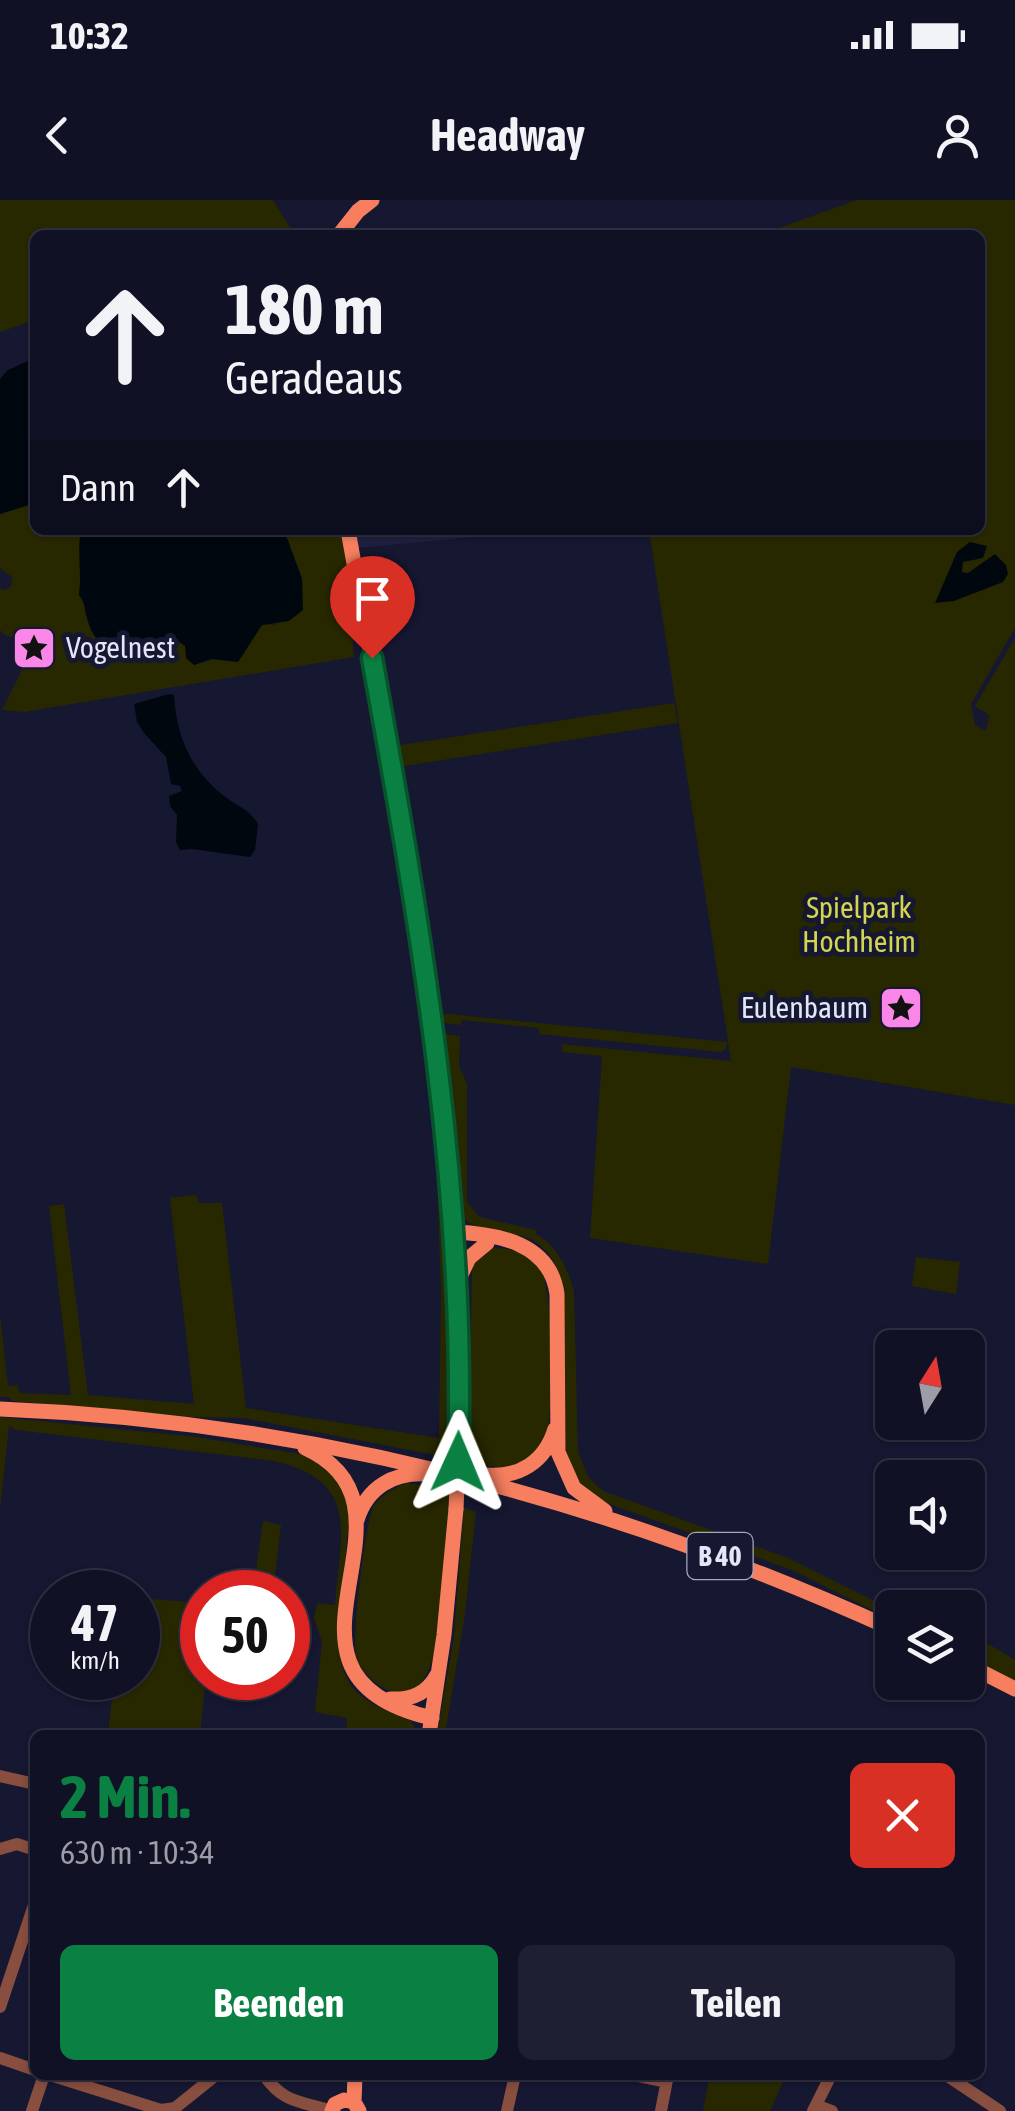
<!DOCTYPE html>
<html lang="de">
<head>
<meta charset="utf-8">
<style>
  body { margin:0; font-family:"Asap Condensed",sans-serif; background:#1e1f32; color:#f1f3f6; height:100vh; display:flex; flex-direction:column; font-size:38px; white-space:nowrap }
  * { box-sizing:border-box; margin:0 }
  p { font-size:32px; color:#9c9da7 }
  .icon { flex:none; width:55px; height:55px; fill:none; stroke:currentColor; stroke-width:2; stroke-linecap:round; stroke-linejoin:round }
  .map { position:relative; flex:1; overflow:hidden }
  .sheet { position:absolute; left:30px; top:1530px; width:955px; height:350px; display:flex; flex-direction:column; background:#101125; border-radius:15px; box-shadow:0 2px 8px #0004,0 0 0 2px #303142 }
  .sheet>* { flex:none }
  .hud { position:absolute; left:30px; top:30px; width:955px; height:305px; border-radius:15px; box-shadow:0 2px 8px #0004,0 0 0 2px #303142; background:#101125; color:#f1f3f6; overflow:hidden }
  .needle { width:65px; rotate:11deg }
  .fabs { position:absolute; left:875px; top:1130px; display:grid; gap:20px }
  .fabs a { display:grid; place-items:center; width:110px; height:110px; border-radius:15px; background:#101125; box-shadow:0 2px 8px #0004,0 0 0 2px #303142; font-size:50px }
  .speed { position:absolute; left:30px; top:1370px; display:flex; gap:20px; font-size:50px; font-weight:700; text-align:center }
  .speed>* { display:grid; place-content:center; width:130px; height:130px; border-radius:50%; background:#101125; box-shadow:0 2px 8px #0004,0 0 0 2px #303142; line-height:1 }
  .speed small { font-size:25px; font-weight:400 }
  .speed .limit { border:15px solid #d22; background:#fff; color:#111 }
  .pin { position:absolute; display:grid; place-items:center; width:85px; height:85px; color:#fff; margin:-102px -42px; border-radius:50% 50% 50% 0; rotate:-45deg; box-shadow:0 0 10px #0007 }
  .pin .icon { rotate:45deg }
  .me { position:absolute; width:110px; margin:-55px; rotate:1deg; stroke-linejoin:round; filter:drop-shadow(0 0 8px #0008) }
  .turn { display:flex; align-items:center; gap:35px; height:210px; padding:0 30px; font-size:45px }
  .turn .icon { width:130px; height:130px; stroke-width:2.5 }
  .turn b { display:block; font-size:70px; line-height:85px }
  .then { display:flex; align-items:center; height:95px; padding:0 30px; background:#0003; gap:20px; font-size:38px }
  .round { display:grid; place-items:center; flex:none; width:105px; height:105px; border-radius:15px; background:#1e1f32 }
  .summary { display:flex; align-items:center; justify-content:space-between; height:170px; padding:0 30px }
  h1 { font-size:60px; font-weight:700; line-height:75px; color:#0b8043 }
  .button { display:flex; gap:20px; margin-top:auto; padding:20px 30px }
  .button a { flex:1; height:115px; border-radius:15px; background:#0b8043; color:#fff; font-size:40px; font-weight:700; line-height:115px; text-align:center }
  .button a+a { background:#1e1f32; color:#f1f3f6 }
  .status { display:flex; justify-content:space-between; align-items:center; height:70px; padding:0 50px; background:#101125; direction:ltr }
  .status svg { height:28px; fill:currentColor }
  header { display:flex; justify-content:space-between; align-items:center; height:130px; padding:0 30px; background:#101125; font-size:45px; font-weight:700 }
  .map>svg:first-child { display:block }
</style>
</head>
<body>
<div class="status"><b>10:32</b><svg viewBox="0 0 49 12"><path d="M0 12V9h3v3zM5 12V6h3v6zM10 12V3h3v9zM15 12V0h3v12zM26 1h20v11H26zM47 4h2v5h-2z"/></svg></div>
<header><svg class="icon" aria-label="back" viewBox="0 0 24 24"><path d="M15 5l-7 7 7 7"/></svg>Headway<svg class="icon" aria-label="person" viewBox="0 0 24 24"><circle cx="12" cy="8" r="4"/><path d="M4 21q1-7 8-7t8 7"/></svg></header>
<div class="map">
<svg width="1015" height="1911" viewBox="0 0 1015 1911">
  <rect width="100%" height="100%" fill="#161731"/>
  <path fill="#1f2040" d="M354 330H534L535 331 357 348Z"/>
  <path fill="#282800" d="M0 0H273L291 29 280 35H35V120L0 132Z
    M857 0H1015V428L971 504 975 525 986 531 989 515 975 506 1015 438V905L791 867 768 1064 590 1038 602 856 562 852V844L731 861 649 330H980V35H759Z
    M35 303V330H81C77 353 82 372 79 395 86 404 84 408 87 418 95 450 116 453 144 460L175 439 185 446 194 465 212 459 238 462 262 424 276 425 302 379 284 330H341L355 407 350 408 354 457 24 512 2 510 23 468 50 455C45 436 34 430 17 439L3 434 0 430V389L5 390 11 386 13 378 0 368V314Z
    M674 503 678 523 398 567 394 546Z
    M439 813 727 842 726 849 720 852 539 834V828L462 820 460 825 445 823Z
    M445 834 460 836 459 866 467 884V1002L479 1017 536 1030V1034C558 1046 567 1068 574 1091L578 1252 588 1277 603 1291 788 1358 892 1410V1420L792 1370 607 1303 589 1292 580 1283 566 1254 562 1083C541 1011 493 1048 463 1017L440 848V839Z
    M437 972 448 1082 451 1258 243 1218 193 1217 12 1201 9 1197H0V1114L8 1186 18 1185 19 1193 71 1195 49 1006 64 1004 88 1195 194 1204 170 998 196 995 199 1003H222L246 1208 439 1238 441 1093Z
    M490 1048C509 1048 527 1051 539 1066 554 1086 553 1200 548 1227 546 1239 538 1252 528 1259 509 1271 488 1267 468 1262L472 1071 475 1057Z
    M916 1057 960 1062 956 1094 912 1086Z
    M0 1217 197 1237 300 1254C329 1262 347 1287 349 1318L338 1443C343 1496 367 1502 411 1521L418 1535H346L347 1518 315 1512 322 1442 314 1418 317 1403 335 1405C340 1333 362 1282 274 1261L16 1230 9 1225 0 1310Z
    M406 1283 449 1289C448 1332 448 1453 420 1484 399 1507 362 1479 356 1455 352 1437 365 1317 375 1304 383 1294 394 1288 406 1283Z
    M464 1308 476 1312 465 1414 445 1535H437L454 1437Z
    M263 1321 281 1325 273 1392H253Z
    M138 1398 202 1403V1478H206L200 1535H108L114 1478H138Z
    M975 1436 1015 1460V1481L968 1456V1447H970Z
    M710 1875H786L770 1911H703Z"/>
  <path fill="#01070e" d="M35 158V303L0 314V179L8 170Z
    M81 330H284L302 379 303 410 289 421 262 425 238 462 212 459 194 465 186 458 185 446 175 439 144 460C116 454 95 449 87 418 84 408 86 404 79 395 82 372 77 352 81 330Z
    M970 342 987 346 983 358 963 362 962 372 968 373 995 354 1006 365 1008 374 1003 382 954 401 935 403 957 352Z
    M169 494 174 495C177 540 192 572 228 599 240 608 249 609 258 624L255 650 250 657 192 649 180 650 176 642 177 615 170 606 169 596 182 591 180 586 171 584 166 557 144 533 137 522 134 504Z"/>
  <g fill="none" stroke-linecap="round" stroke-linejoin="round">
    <path stroke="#884e3f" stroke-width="12" d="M0 1576 35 1584
      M0 1649 17 1644 35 1650
      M0 1807 35 1702
      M0 1858 35 1870
      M50 1875 161 1910 175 1908 216 1875
      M264 1875C284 1904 301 1901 332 1911
      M633 1875 666 1882
      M946 1875 1000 1911
      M816 1905 832 1911
      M32 1911 44 1875
      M507 1911 515 1875
      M661 1911 668 1875
      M813 1911 831 1875"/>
    <path stroke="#f77f5f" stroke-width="15" d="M339 35 358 11 372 0
      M348 330C365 427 386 524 402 621 435 825 462 1032 459 1239
      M455 1032C498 1034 550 1043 557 1094L558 1252 574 1288 605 1311
      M459 1079 469 1058 487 1043
      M0 1209C311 1221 610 1301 892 1429
      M305 1248C440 1309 243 1475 432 1518
      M486 1275C519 1278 545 1262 555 1229
      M357 1320C367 1287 394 1272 427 1274
      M968 1465 1015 1489
      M390 1499C411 1500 427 1494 437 1475
      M429 1535 444 1435 456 1309
      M354 1902 355 1875
      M332 1911 335 1904 344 1900 354 1902 359 1911"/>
    <path stroke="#f77f5f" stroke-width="15" d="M456 1309 459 1239"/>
  </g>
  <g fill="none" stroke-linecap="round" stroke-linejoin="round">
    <g stroke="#07532c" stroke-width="25">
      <path id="route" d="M372 458C420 723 467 992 458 1262"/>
    </g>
    <use href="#route" stroke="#0b8043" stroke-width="18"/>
  </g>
  <defs>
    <g id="sight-square" transform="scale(2.25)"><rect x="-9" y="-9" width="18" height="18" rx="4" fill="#fa87e7" stroke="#161731"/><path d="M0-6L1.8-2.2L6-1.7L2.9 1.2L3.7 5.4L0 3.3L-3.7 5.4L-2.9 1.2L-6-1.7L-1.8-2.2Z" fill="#111"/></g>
  </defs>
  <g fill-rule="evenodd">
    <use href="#sight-square" x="34" y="448"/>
    <use href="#sight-square" x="901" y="808"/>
  </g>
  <g text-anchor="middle" stroke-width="10" stroke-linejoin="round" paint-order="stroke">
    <rect fill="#161731" stroke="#a6a8bc" stroke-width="2.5" x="687.5" y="1333" width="65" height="46" rx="8"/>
    <g font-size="28" font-weight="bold" fill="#e3e6f8">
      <text x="720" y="1366">B 40</text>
    </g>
    <g font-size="30" fill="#e3e6f8" stroke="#161731" text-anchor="start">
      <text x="66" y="458">Vogelnest</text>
      <text x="868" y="818" text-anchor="end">Eulenbaum</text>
    </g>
    <g font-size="30" fill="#d3d552" stroke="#161731">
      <text x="859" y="718">Spielpark<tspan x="859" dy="34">Hochheim</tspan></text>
    </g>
  </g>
</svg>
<div class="fabs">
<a><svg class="needle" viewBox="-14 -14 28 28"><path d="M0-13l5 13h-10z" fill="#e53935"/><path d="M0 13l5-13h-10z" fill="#9c9da7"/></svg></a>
<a><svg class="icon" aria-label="sound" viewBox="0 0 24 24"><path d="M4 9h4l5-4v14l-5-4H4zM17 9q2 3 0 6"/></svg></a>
<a><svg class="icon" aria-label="layers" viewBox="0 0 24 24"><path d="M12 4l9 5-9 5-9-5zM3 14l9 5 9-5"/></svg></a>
</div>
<div class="speed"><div>47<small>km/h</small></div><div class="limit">50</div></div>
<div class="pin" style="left:372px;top:458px;background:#d93025"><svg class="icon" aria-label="arrive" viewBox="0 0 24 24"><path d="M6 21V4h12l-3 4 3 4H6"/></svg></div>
<svg class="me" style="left:458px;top:1262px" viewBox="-20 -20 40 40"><path d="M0-17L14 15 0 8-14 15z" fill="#0b8043" stroke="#fff" stroke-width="4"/></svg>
<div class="hud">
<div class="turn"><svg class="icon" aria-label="ahead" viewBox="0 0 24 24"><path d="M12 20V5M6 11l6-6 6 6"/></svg><div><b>180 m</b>Geradeaus</div></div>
<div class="then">Dann<svg class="icon" aria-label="ahead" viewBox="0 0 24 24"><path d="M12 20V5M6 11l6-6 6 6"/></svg></div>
</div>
<section class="sheet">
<div class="summary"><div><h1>2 Min.</h1><p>630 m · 10:34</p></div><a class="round" style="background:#d93025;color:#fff"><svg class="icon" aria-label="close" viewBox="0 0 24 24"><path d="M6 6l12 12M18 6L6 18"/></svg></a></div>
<div class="button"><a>Beenden</a><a>Teilen</a></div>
</section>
</div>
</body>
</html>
